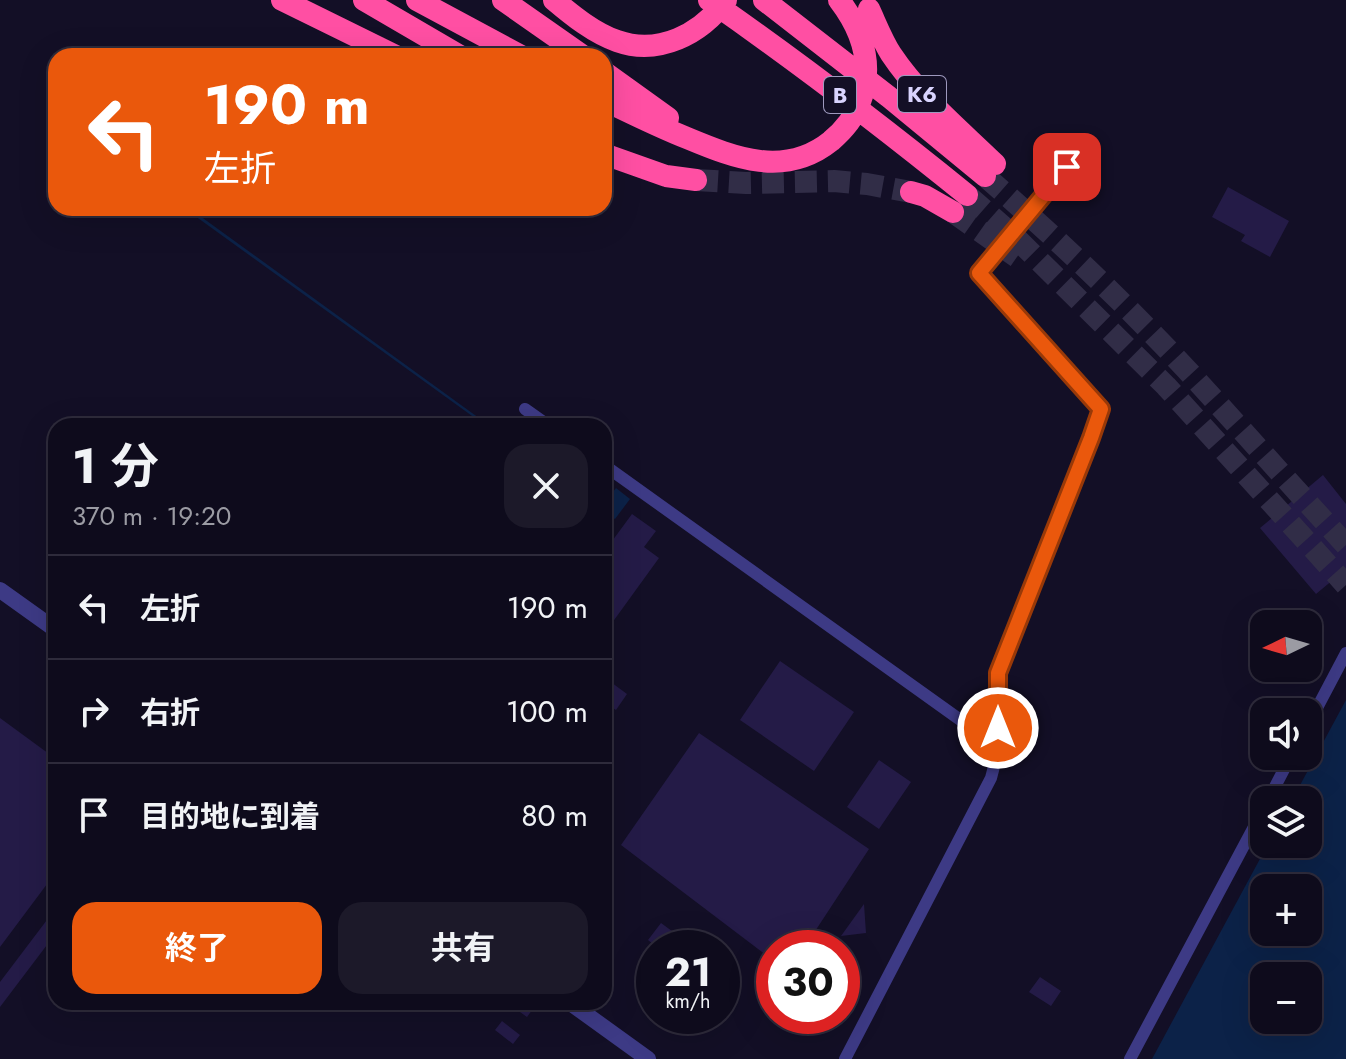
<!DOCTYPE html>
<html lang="ja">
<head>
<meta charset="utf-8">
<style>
  body { margin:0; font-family:Jost,"Noto Sans JP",sans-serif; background:#1c1929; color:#f1f3f6; height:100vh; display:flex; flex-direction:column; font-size:30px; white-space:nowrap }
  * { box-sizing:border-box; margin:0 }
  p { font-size:26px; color:#9b9ba3 }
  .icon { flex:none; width:44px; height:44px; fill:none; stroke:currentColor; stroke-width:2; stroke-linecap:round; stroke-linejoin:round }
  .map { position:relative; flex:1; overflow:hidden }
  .side { position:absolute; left:48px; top:418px; width:564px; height:592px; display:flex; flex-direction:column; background:#0e0b1c; border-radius:24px; box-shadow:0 8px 32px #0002,0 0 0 2px #2e2b3b }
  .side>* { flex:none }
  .banner { position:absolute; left:48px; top:48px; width:564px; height:168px; border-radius:24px; box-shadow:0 8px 32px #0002,0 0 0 2px #2e2b3b; background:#ea580c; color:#fff; overflow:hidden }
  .needle { width:52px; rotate:265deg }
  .controls { position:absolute; left:1250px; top:610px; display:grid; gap:16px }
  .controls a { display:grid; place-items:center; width:72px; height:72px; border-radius:16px; background:#0e0b1c; box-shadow:0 8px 32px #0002,0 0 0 2px #2e2b3b; font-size:40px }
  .speed { position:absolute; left:636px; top:930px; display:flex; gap:16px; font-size:40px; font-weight:700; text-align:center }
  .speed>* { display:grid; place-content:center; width:104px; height:104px; border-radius:50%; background:#0e0b1c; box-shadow:0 8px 32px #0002,0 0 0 2px #2e2b3b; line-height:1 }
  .speed small { font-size:20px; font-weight:400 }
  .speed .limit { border:12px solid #d22; background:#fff; color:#111 }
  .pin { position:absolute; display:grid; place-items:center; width:68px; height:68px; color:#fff; margin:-34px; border-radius:16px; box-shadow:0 4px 12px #0006 }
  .me { position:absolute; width:88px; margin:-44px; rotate:0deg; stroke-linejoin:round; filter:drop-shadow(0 0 6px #0008) }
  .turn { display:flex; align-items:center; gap:28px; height:168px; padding:0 24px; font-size:36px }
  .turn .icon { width:104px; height:104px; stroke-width:2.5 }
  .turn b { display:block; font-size:56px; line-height:68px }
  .round { display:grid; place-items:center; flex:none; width:84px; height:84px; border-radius:24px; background:#1c1929 }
  .summary { display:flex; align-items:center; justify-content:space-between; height:136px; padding:0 24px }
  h1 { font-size:48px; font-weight:700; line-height:60px }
  .action { display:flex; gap:16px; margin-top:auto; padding:16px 24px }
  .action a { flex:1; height:92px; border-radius:24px; background:#ea580c; color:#fff; font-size:32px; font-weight:700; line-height:92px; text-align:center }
  .action a+a { background:#1c1929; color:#f1f3f6 }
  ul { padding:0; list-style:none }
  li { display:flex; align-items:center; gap:24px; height:104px; padding:0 24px; border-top:2px solid #2e2b3b }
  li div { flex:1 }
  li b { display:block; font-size:30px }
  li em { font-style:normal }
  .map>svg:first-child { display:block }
</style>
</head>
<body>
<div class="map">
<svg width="1346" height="1059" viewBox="0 0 1346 1059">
  <rect width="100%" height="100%" fill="#130f26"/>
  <path fill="#0c2248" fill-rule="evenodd" d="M184 208H189L490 426H486Z
    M616 488 630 499 615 519 604 512V504Z
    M1346 700V1059H1152L1268 844H1308V800H1292ZM1264 888H1308V932H1264ZM1264 976H1308V1020H1264Z"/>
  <path fill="#241b47" d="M1228 187 1289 221 1270 257 1241 241 1245 235 1212 217Z
    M1323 475 1346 504V569L1316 594 1260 528Z
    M632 514 656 531 644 547 659 558 604 634V552Z
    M780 661 854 712 814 771 740 720Z
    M604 677 627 694 616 710 604 702Z
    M0 718 56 759V872L0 947Z
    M699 733 869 849 804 948H774V961L621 845Z
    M879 760 911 782 879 829 847 807Z
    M864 904 866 933 841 936Z
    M56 908V933L0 1007V982Z
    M661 923 695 948H658L648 940Z
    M1040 977 1061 991 1051 1006 1029 992Z
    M506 1002H529L535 1006 527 1017Z
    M502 1021 520 1035 513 1044 495 1030Z"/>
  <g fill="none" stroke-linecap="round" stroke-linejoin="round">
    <path stroke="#312d47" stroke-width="22" stroke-dasharray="22 11" stroke-linecap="butt" d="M985 176C1055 237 1123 301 1187 370 1240 428 1293 487 1346 545
      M696 180 746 183 834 181 867 184 911 192
      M967 195 1016 238 1166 386 1346 585
      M953 212 1017 257"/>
    <path stroke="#3d3a85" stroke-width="12" d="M525 409 549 426
      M604 465 987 739 997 755 991 778 845 1059
      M1308 725 1346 653
      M997 755 998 673 1091 438 1101 409 979 273 1067 167 1052 155
      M1268 800 1291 756
      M1130 1059 1264 808"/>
    <path stroke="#3d3a85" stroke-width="16" d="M0 590 56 630
      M569 1002 648 1059"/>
    <path stroke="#ff4fa3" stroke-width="22" d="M282 0 396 56
      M364 0 460 56
      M417 0 521 56
      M503 0 583 56
      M554 0C573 16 594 33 617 41 659 56 701 34 726 0
      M709 0C798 62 883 127 967 195
      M764 0 889 97 985 176
      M869 9C876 24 882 40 891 54 919 96 959 129 995 164
      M604 72 668 118
      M604 100C631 113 659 127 687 138 735 158 785 178 831 141 844 130 854 118 860 102 874 65 862 30 839 0
      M604 154 666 176 696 180
      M911 192 925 196 953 212"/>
  </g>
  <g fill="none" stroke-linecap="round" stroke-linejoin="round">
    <g stroke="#983908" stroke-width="20">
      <path id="route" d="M998 728V673L1091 438 1101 409 979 273 1067 167"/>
    </g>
    <use href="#route" stroke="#ea580c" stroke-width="14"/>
  </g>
  <g text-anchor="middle" stroke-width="8" stroke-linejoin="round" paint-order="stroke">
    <g fill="#130f26" stroke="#9e99be" stroke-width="2">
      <rect x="898" y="76" width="48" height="36" rx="6"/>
      <rect x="824" y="77" width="32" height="36" rx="6"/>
    </g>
    <g font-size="22" font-weight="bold" fill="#d9d4ff">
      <text x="922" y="102">K6</text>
      <text x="840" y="103">B</text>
    </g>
  </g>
</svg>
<div class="controls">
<a><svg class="needle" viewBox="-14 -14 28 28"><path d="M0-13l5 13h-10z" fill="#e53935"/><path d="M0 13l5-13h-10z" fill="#9b9ba3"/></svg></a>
<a><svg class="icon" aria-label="sound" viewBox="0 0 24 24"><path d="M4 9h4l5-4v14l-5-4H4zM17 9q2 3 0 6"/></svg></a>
<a><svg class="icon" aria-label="layers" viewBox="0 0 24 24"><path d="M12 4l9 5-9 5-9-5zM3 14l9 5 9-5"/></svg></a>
<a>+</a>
<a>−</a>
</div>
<div class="speed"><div>21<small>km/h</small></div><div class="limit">30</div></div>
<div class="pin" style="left:1067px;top:167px;background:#d93025"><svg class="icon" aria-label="arrive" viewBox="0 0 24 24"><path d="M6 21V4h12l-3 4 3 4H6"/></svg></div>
<svg class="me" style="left:998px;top:728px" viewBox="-20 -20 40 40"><circle r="17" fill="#ea580c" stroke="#fff" stroke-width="3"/><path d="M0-11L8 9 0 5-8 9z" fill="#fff"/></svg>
<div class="banner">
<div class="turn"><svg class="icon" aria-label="left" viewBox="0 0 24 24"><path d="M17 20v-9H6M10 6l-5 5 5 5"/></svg><div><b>190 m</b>左折</div></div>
</div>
<section class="side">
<div class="summary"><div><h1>1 分</h1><p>370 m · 19:20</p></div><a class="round"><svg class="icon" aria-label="close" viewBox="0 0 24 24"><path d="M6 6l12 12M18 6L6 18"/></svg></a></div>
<ul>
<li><svg class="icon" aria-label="left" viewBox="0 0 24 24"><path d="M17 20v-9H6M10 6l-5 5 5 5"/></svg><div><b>左折</b></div><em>190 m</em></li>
<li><svg class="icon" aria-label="right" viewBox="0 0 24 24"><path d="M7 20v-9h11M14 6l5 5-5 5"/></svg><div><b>右折</b></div><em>100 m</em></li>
<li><svg class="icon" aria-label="arrive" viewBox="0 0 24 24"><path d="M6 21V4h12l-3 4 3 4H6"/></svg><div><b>目的地に到着</b></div><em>80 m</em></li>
</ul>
<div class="action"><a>終了</a><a>共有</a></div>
</section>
</div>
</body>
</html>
